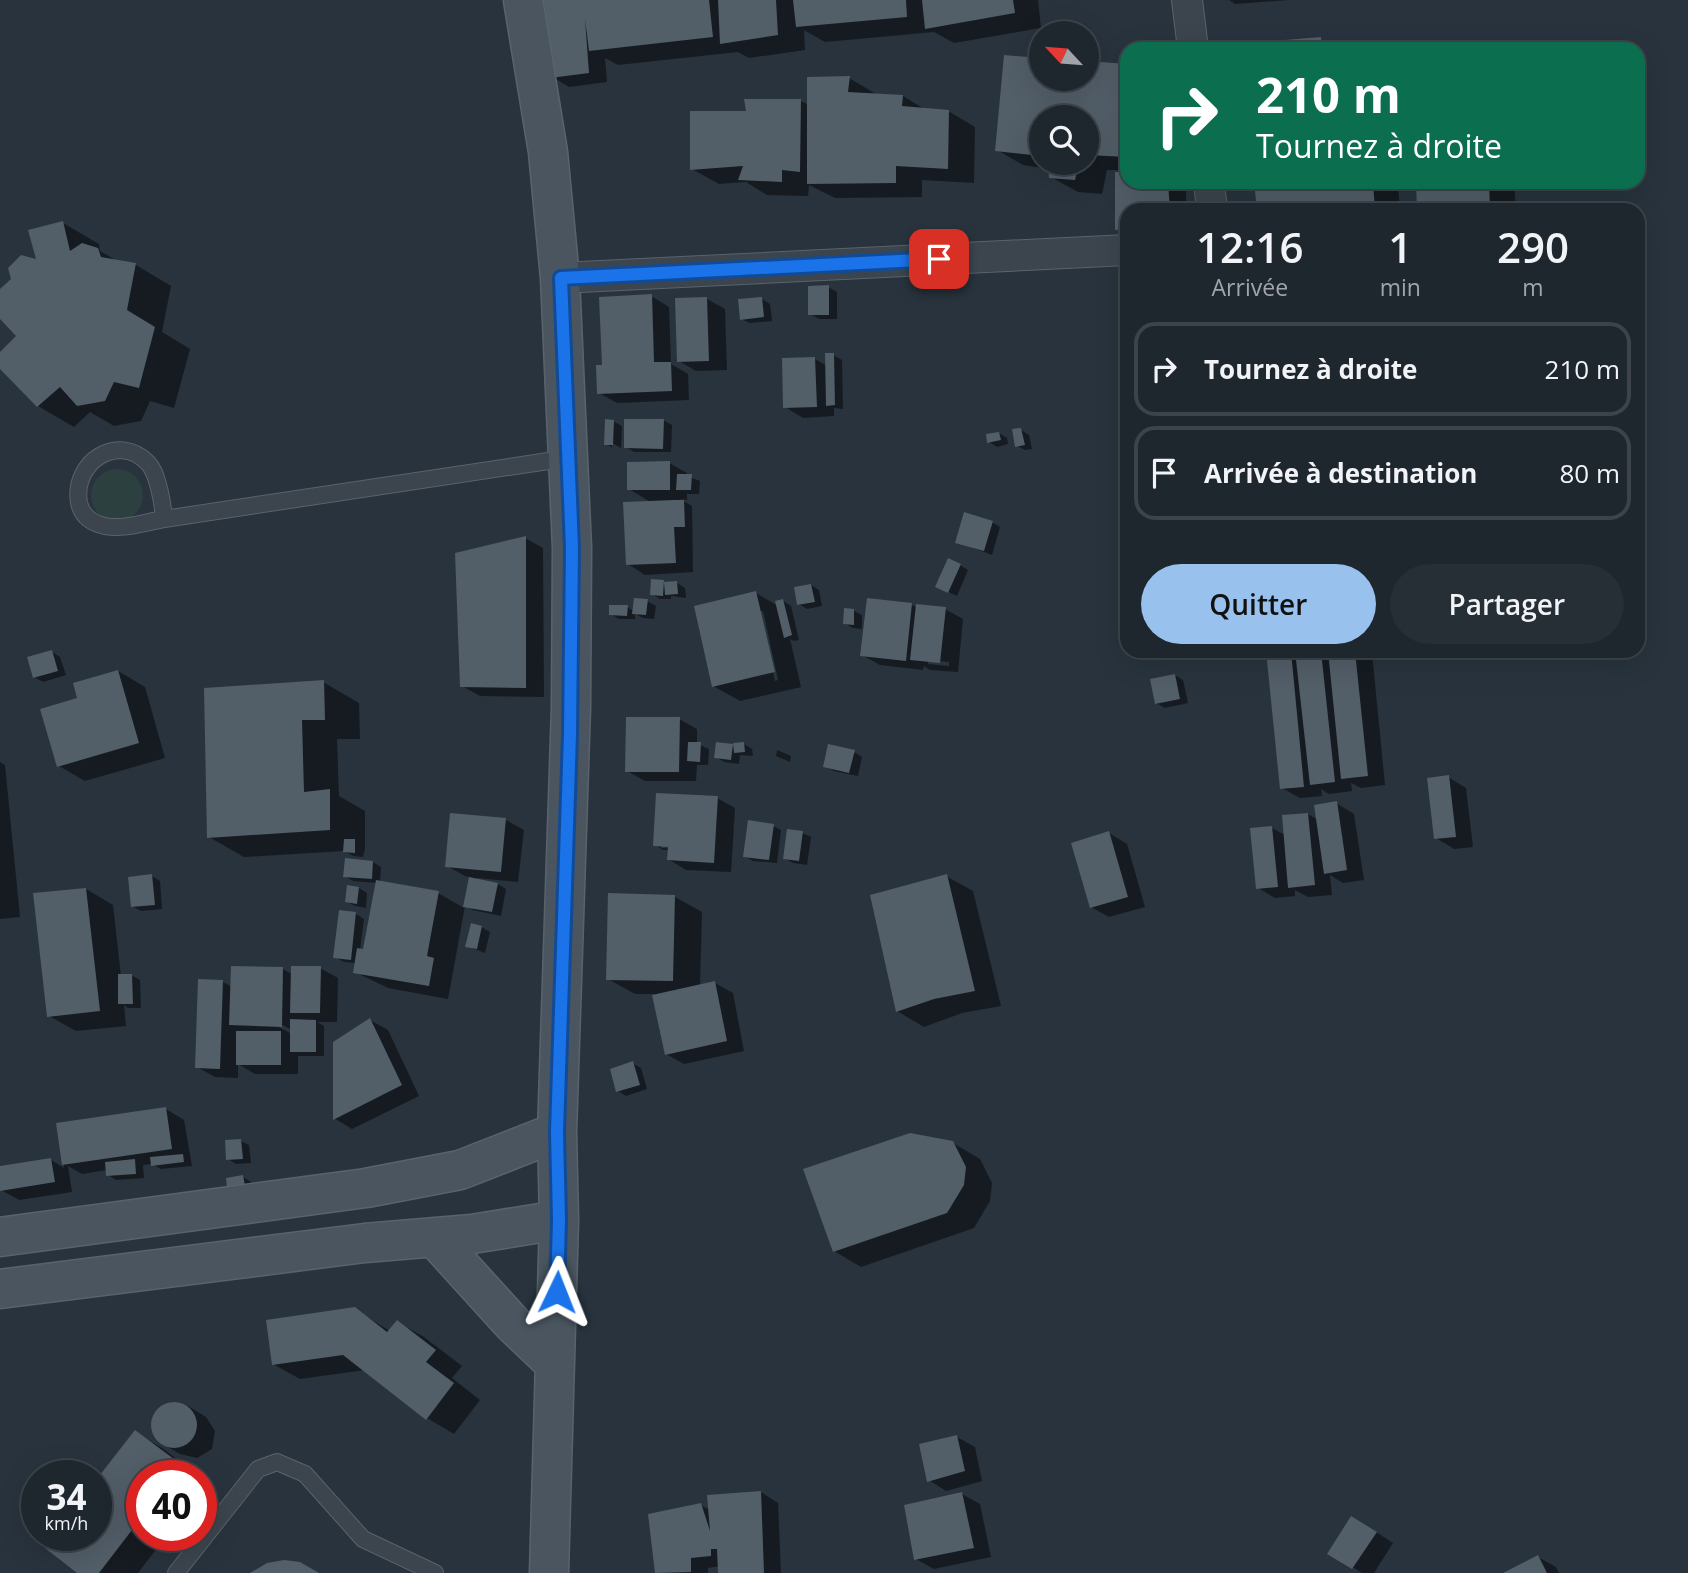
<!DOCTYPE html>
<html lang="fr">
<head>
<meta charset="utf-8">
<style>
  body { margin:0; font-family:"Open Sans",sans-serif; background:#262e36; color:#f1f3f6; height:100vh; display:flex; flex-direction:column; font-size:26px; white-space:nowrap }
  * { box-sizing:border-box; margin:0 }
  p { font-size:23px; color:#a1a5aa }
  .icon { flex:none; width:38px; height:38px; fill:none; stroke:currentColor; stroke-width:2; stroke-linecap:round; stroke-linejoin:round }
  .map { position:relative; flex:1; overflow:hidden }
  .details { position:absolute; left:1120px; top:203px; width:525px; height:455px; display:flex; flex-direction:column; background:#1e262e; border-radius:21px; box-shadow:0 7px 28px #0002,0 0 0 2px #3c434a }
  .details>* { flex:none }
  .top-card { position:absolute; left:1120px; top:42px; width:525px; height:147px; border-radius:21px; box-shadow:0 7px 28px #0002,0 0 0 2px #3c434a; background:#0b6e4f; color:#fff; overflow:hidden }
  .needle { width:46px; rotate:296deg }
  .tools { position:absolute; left:1029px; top:21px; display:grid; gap:14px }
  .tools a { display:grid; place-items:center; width:70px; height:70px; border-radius:50%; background:#1e262e; box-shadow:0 7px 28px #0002,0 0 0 2px #3c434a; font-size:35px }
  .speed { position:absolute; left:21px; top:1460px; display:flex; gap:14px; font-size:35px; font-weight:700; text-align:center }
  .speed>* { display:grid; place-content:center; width:91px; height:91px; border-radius:50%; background:#1e262e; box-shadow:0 7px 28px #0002,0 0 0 2px #3c434a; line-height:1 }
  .speed small { font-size:18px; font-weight:400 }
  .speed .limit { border:10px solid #d22; background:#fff; color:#111 }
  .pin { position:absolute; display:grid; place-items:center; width:60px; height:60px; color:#fff; margin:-30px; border-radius:14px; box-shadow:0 4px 10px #0006 }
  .me { position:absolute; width:77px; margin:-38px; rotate:2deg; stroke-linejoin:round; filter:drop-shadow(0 0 5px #0008) }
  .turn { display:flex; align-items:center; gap:24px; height:147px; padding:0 21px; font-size:32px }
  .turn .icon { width:91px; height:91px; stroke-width:2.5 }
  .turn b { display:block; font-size:49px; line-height:60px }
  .eta { display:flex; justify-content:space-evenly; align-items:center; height:119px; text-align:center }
  .eta b { font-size:42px; font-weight:600; line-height:49px }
  .cta { display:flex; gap:14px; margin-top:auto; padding:14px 21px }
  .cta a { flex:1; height:80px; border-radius:42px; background:#99c1ed; color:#111; font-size:28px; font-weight:600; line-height:80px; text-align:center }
  .cta a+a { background:#262e36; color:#f1f3f6 }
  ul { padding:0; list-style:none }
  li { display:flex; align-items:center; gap:21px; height:94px; margin:0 14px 10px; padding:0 7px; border:4px solid #3c434a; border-radius:21px }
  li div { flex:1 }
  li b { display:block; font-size:26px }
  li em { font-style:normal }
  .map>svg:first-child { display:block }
</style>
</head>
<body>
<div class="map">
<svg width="1688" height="1573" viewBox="0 0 1688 1573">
  <rect width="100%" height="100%" fill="#28333d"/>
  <path fill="#2b403f" d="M91 495a26 26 0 1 1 52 0a26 26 0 1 1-52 0Z"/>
  <path fill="#0007" fill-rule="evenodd" d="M543 0H1038L1041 28 954 43 934 32 825 42 804 30 805 50 749 58 738 52 618 65 605 58 607 82 569 87 551 76Z
    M1229 0H1289L1235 4Z
    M1320 39 1338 49H1212Z
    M1005 57 1041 60V79H1087V63L1127 66V170H1107L1102 194 1078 192 1051 177 1050 169 1023 165 997 150ZM1041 117H1087V163H1041Z
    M849 78 876 94 903 96 926 110 948 111 975 127 974 183 922 180V197L835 198 809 185 808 196 767 195 746 182 719 184 692 169 748 113 746 100 801 101 809 105Z
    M1127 173V182H1185L1187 210H1127V234L1117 229Z
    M1256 182H1391L1398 186 1400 210H1258Z
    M1417 182H1514L1516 210H1419Z
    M63 223 99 244 100 251 119 262 136 265 171 286 162 332 190 349 174 408 150 401 141 421 114 426 90 412 74 427 38 406 0 366V354L19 336 0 316V291L38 262Z
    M828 287 837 292V319H819L810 314Z
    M651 296 669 307 671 364 688 374 689 400 617 403 599 393 604 366Z
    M707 299 725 309 727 370 696 371 679 361Z
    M762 299 770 304 772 321 750 323 741 319Z
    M833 355 842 360 843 409 834 408V416L803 418 785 407 815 359 827 366Z
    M663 420 672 425 671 452H634L626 447Z
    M613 421 622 426 621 448 612 443V447L615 449 606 444Z
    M1021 430 1029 435 1032 449 1025 450 1017 446Z
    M999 433 1007 438 1008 444 997 447 989 442Z
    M669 463 687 473V476L700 481 699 494H687V500L680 499 692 506 693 572 645 575 628 564 652 503 629 489Z
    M992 522 1000 527 992 555 958 542Z
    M525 538 543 548 544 697 480 696 462 686Z
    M960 565 968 570 957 596 946 591Z
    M664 582 677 583 685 588 686 598 671 596V599H660L652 594Z
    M811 585 819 590 822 606 807 609 799 604Z
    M756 593 778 606 783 601 791 606 799 640 794 641 790 639 801 687 740 701 713 686ZM759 611H763L778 680 775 681Z
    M647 601 656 606 654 619 643 618 635 614V619H619L611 614 627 607 634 611Z
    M912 605 917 608 945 609 963 619 958 672 930 670 924 666 923 670 880 665 862 655ZM928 660 949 662V666L928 664Z
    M854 611 862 615V629L853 628 844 623Z
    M1284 651H1291L1298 655 1297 651H1368L1372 653 1385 785 1361 788 1351 783 1352 791 1329 794 1321 789 1322 796 1300 798 1282 788Z
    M52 652 60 657 66 675 43 682 34 677Z
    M118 671 145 687 165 758 85 781 59 766 79 699Z
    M1175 675 1183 680 1188 703 1165 708 1156 703Z
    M323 682 359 703 360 739H337L339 796 365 811V849L363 857 353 856 344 851 244 857 209 837Z
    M679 719 697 729V744L709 749 708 765H697L696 781H645L627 771Z
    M744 744 752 749 753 756 740 755 739 764 724 762 716 757 732 746 735 747Z
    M777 750 791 756 790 762 776 756Z
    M854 752 862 757 858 776 834 771 825 766Z
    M0 762 5 765 20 917 0 919Z
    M1448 777 1466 788 1473 847 1454 849 1436 838Z
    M717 798 735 808 731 872 686 870 668 859 669 850H663L655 845ZM661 845 676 849 661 848Z
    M1336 803 1354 814 1364 880 1343 883 1330 875 1332 895 1308 897 1295 890V896L1275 898 1258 888 1272 828 1285 835 1308 814 1318 820Z
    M506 820 524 830 518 882 477 878V880L498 884 506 889 501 916 473 910 465 906 448 999 388 988 355 972 356 963 344 962 335 957 341 912 356 914 364 919 360 950 363 951 377 883 353 881 345 876 373 862 381 867 380 882 438 893 464 908 470 877 465 876 447 866Z
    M773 826 781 830 777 863 753 861 744 856Z
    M802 833 811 837 807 865 793 863 785 858Z
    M1109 833 1127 844 1145 907 1109 917 1091 907Z
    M152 876 160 881 162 909 141 911 132 906Z
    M946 876 973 891 1001 1006 962 1013 924 1027 897 1011Z
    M349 887 359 888 367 893 366 908 355 906 346 901Z
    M86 889 113 905 121 976 131 975 140 980 141 1008H128L124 1005 126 1026 76 1031 49 1016Z
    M675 897 702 912 700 986 715 983 733 993 744 1051 684 1064 666 1054 654 994H635L608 979Z
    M481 927 490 932 485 953 467 946Z
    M320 968 338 978 337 1022H317L324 1026V1056H298V1074H255L238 1064V1078L215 1077 197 1067 200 981 223 982 232 987 283 969 293 975ZM275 1021 292 1030V1034L273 1024Z
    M370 1020 388 1030 419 1096 352 1129 334 1118Z
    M632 1063 641 1068 647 1089 626 1096 618 1091Z
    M166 1109 184 1120 192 1166 161 1169 152 1164 143 1165 144 1178 116 1180 108 1175 107 1170 82 1174 68 1166 72 1192 19 1200 1 1190 0 1168 51 1160 64 1168 58 1125Z
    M241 1141 249 1145 251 1163 236 1164 228 1159Z
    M953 1143 980 1159 992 1183 990 1201 974 1228 861 1267 834 1251Z
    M243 1177 251 1182 253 1190 229 1188Z
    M354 1309 390 1331 397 1322 424 1337 462 1366 452 1378 480 1400 454 1434 427 1418 365 1370 300 1379 273 1364Z
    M171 1402 188 1406 206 1417 215 1431 212 1449 197 1458 180 1454 161 1443 152 1429 156 1411Z
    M135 1432 162 1448 198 1475H142V1535H167L138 1573H80L47 1548 57 1535H96Z
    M957 1437 975 1447 982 1481 946 1491 929 1480Z
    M201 1477 207 1482 201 1490Z
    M761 1492 778 1503 781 1573H720V1566L708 1568V1573H656L650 1515 700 1505 710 1510Z
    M962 1494 980 1504 991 1557 934 1569 916 1559Z
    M1370 1528 1393 1543 1374 1573H1362L1330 1553Z
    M1538 1557 1556 1567 1559 1573H1506Z"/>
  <path fill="#525e68" d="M541 0H709L713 37 589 51 585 19 589 73 550 78Z
    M718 0H776L778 35 720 44Z
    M793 0H906L907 17 796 27Z
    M922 0H1013L1015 13 925 29Z
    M1321 37 1322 49H1210V46Z
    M1004 55 1041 58V79H1087V61L1127 64V157L1087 155V117H1041V156L995 151Z
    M850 76 848 92 903 95 902 106 949 110 948 169 896 166V183L807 184V77Z
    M744 99H801L800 172 782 170V182L738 180 743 166 690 170V111H746Z
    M1048 163H1079L1075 180 1049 178Z
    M1115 172H1127V182H1168L1170 210H1127V229L1115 230Z
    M1254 182H1373L1375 210H1257Z
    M1416 182H1489L1490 210H1417Z
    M63 221 70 251 82 243 98 248 101 257 136 263 127 310 155 327 139 388 114 382 105 401 77 406 60 387 37 407 0 369V352L16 336 0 319V289L11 279 8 268 21 255 36 259 28 230Z
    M829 285V315H808V286Z
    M652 294 654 362H671L672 391 597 394 596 365H602L599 297Z
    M707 297 709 361 677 362 675 298Z
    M762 297 764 317 740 320 738 299Z
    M825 353H834L835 405 826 406Z
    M815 357 817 407 783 408 782 358Z
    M605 419 614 420 613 445H604Z
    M624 419H664L663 449 624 448Z
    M1021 428 1025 445 1015 447 1012 429Z
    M999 432 1001 440 987 443 986 434Z
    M670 461V490H627V462Z
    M677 474H692L691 490H676Z
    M674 500H684L685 527H674L676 563 626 565 623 502Z
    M964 512 993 521 984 551 955 543Z
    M526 536V688L460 687 455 553Z
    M948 558 961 564 948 593 935 587Z
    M651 579 664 580 663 596 650 595Z
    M677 581 678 594 665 595 664 582Z
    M811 584 815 602 797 605 794 587Z
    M756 591 775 672 712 687 694 606Z
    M634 598 648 599 646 615 632 614Z
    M867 598 912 603 906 661 860 656Z
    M783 599 792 635 784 638 775 601Z
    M916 604 946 607 940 663 910 660Z
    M609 605H628L627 616 609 615Z
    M844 608 854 609V625L843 624Z
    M52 650 58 671 33 678 27 657Z
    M1266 651H1291L1304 787 1280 789Z
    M1295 651H1321L1335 782 1310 785Z
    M1328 651H1355L1368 776 1341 779Z
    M118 670 139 743 57 767 40 709 77 698 73 683Z
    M1175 674 1180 699 1155 704 1150 679Z
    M324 680 325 720H302L304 792 330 789V830L207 838 204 688Z
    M626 717H680L679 772H625Z
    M688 742H701L700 762 687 761Z
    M716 742 733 744 731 760 714 758Z
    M744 742 745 752 734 753 733 743Z
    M828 744 855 750 849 773 823 767Z
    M1449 775 1456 837 1434 839 1427 778Z
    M656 793 718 796 714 863 667 860 668 847 653 846Z
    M1337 801 1347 870 1324 874 1314 805Z
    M450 813 506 818 501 872 445 867Z
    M1308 813 1315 885 1288 888 1282 815Z
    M748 820 774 824 769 860 743 857Z
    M1272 826 1278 887 1256 889 1250 828Z
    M787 829 803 831 799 861 783 859Z
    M1109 831 1128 897 1090 908 1071 843Z
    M344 839H355V853L343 852Z
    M345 858 373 861 372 879 343 877Z
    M152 874 155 905 131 907 128 877Z
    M947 874 975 991 934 999 896 1012 870 895Z
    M469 877 498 883 492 912 463 907Z
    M376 880 439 891 427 956 434 958 429 986 353 973 357 948 363 949Z
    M347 885 359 887 357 904 345 902Z
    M86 888 100 1011 47 1017 33 893Z
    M608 893 675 895 673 981 606 980Z
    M339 910 356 912 351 960 333 958Z
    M471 923 482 926 477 949 465 947Z
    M231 966 283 967 282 1027 229 1025Z
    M291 966H321L320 1013H290Z
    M118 974H132L133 1004H118Z
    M198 979 223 980 220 1069 195 1068Z
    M715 981 727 1041 665 1055 652 995Z
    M370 1018 402 1085 333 1120V1042Z
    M290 1019 316 1020V1052H290Z
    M236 1031H281V1065H236Z
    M633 1061 640 1085 616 1092 610 1069Z
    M166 1107 172 1149 62 1165 56 1123Z
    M910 1133 953 1141 966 1167 964 1185 947 1213 833 1252 803 1169Z
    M241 1139 243 1159 226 1160 225 1140Z
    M183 1154 184 1162 151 1166 150 1157Z
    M51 1158 55 1182 0 1191V1166Z
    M135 1159 136 1174 106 1176 105 1162Z
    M243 1175 245 1186 227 1189 226 1178Z
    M355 1307 387 1332 397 1320 436 1350 426 1362 454 1383 426 1420 343 1355 272 1365 266 1320Z
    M151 1425a23 23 0 1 1 46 0a23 23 0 1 1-46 0Z
    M135 1430 182 1465 174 1475H142V1517L99 1573H77L45 1548 55 1535H96V1480Z
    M957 1435 965 1471 927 1482 919 1444Z
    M761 1491 764 1573H718L717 1549H711V1556L691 1558V1572L655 1573 648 1514 701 1503 710 1531 707 1495Z
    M962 1492 974 1548 914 1560 904 1505Z
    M1351 1516 1377 1532 1352 1569 1327 1554Z
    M1538 1555 1547 1573H1503Z
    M284 1560 300 1562 319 1573H250L267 1563Z"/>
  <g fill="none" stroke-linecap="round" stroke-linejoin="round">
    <g stroke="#5a636b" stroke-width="18">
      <path id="lane" d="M164 519C146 522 123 530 105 526 91 523 82 516 79 503 72 462 118 432 148 463 158 473 163 505 164 519L568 458
        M176 1573 258 1469 277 1462 305 1474 363 1539 435 1573"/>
    </g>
    <g stroke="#5a636b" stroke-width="32">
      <path id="street" d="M1187 0 1193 49
        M1209 182 1212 210
        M560 278 1127 250"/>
    </g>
    <g stroke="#5a636b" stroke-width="41">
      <path id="secondary" d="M523 0 548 152 560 278 572 548 571 707 557 1132 559 1220 549 1573
        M0 1237 366 1188 460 1170 557 1132
        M434 1237 512 1323 555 1364
        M0 1289 365 1243 472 1234 559 1220"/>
    </g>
    <use href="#lane" stroke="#3c454e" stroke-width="16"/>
    <use href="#street" stroke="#3c454e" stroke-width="30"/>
    <use href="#secondary" stroke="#4a5560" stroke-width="38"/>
  </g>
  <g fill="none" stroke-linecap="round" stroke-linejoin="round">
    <g stroke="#114b97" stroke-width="18">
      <path id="route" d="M557 1292 559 1220 557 1132 570 734 572 548 561 278 939 259"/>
    </g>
    <use href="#route" stroke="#1a73e8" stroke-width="12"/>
  </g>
</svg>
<div class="tools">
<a><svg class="needle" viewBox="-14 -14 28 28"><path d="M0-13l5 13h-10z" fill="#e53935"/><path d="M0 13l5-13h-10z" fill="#a1a5aa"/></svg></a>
<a><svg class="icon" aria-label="search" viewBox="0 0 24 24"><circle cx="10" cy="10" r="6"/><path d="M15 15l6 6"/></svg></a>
</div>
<div class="speed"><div>34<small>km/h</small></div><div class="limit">40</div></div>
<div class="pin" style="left:939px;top:259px;background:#d93025"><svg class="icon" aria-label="arrive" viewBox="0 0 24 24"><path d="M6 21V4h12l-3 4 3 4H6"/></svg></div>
<svg class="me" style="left:557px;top:1292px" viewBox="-20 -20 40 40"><path d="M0-17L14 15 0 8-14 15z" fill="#1a73e8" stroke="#fff" stroke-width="4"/></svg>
<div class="top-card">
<div class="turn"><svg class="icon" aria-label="right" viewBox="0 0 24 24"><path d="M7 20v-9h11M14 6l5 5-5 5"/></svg><div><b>210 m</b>Tournez à droite</div></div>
</div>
<section class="details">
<div class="eta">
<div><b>12:16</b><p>Arrivée</p></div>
<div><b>1</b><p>min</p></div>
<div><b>290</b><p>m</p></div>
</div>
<ul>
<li><svg class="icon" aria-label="right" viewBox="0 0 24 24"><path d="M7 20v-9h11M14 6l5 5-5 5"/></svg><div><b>Tournez à droite</b></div><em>210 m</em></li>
<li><svg class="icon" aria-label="arrive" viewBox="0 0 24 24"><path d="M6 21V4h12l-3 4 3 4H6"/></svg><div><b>Arrivée à destination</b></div><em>80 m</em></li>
</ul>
<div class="cta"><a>Quitter</a><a>Partager</a></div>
</section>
</div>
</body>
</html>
